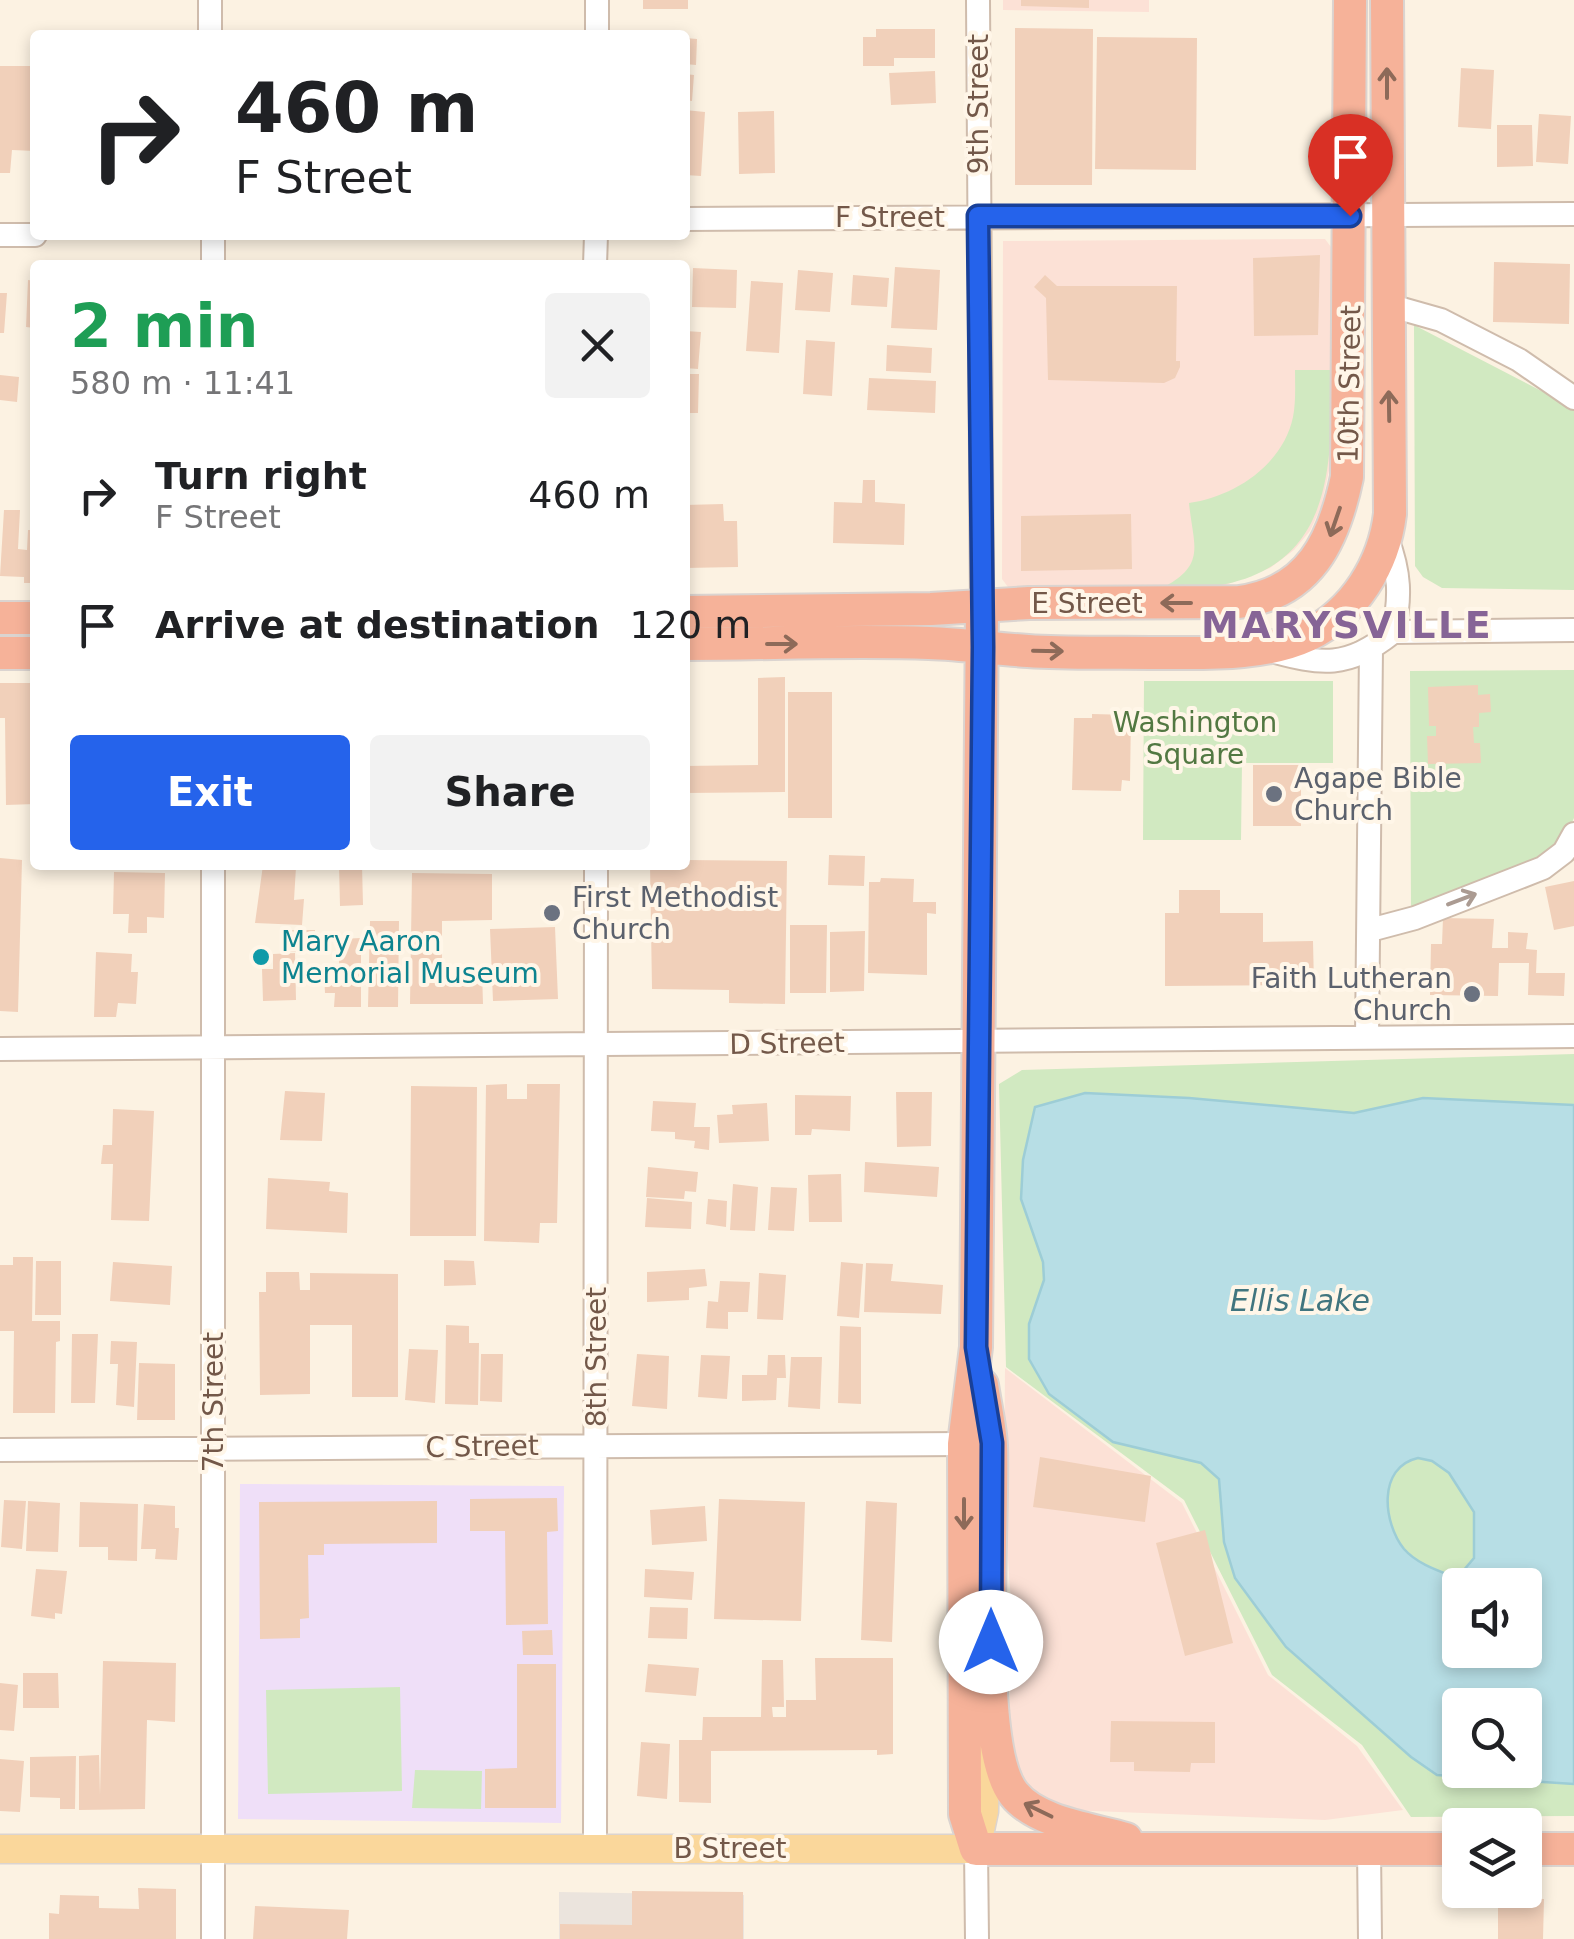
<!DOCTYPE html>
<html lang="en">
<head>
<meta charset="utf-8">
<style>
  body { margin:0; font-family:"DejaVu Sans",sans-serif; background:#f2f2f2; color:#202124; height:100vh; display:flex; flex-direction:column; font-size:38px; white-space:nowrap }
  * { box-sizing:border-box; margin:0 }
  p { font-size:32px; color:#757577 }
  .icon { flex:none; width:55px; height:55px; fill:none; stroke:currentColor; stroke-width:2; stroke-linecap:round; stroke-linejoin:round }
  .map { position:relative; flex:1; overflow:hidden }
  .drawer { position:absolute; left:30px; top:260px; width:660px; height:610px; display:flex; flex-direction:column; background:#fff; border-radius:10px; box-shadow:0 5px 15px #0003 }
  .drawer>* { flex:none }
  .hud { position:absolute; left:30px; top:30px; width:660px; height:210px; border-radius:10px; box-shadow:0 5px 15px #0003; background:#fff; color:#202124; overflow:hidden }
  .buttons { position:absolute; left:1442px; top:1568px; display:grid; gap:20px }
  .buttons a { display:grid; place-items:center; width:100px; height:100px; border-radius:10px; background:#fff; box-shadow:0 5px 15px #0003; font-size:50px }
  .pin { position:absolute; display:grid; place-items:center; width:85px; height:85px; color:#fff; margin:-102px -42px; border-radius:50% 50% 50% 0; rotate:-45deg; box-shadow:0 0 10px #0007 }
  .pin .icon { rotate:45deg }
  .me { position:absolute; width:110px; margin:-55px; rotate:0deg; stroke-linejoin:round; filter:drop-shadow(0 0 8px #0008) }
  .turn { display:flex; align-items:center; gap:35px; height:210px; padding:0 40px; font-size:45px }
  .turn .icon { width:130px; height:130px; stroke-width:2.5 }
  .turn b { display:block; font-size:70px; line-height:85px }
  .round { display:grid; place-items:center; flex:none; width:105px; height:105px; border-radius:10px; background:#f2f2f2 }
  .overview { display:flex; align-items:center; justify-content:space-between; height:170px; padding:0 40px }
  h1 { font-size:60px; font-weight:800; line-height:75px; color:#1e9e55 }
  .primary-button { display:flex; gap:20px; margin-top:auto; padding:20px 40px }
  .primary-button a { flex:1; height:115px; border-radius:10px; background:#2563eb; color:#fff; font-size:40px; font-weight:800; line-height:115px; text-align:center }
  .primary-button a+a { background:#f2f2f2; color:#202124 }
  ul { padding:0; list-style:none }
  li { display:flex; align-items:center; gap:30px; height:130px; padding:0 40px }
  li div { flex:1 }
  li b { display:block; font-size:38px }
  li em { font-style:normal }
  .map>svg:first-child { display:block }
</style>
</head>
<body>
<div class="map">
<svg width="1574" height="1939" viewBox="0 0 1574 1939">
  <rect width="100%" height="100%" fill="#fcf2e2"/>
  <path fill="#fce1d6" d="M1003 0H1149V12L1003 10Z
    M1325 239 1334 251 1332 457 1321 507 1310 531 1294 550 1270 568 1223 586 1008 587 1002 579 1003 241Z
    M1005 1368 1182 1503 1268 1675 1357 1746 1403 1810 1325 1820 1067 1810 1027 1790 1010 1753 1008 1727 1013 1631 1004 1501Z"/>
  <path fill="#ebe4dd" d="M559 1892 744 1895V1939H559Z"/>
  <path fill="#efdff8" d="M240 1484 564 1486 561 1823 238 1819Z"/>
  <path fill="#d1e9c1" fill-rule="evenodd" d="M1414 325 1574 408V590L1442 588 1423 577 1415 566Z
    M1295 370H1332C1331 459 1336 560 1226 584 1206 589 1184 587 1164 587 1207 564 1193 545 1189 503 1234 497 1283 465 1293 417 1296 402 1295 385 1295 370Z
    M1574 670V818L1558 852 1411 914 1410 671Z
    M1144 681H1333V763H1242L1241 840H1143Z
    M1574 1054V1816L1411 1817 1362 1745 1272 1675 1184 1500 1006 1367 999 1084 1022 1070ZM1460 1585H1525V1650H1460ZM1460 1705H1525V1770H1460Z
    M400 1687 402 1791 268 1794 266 1690Z
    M415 1770 482 1771 481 1809 412 1808Z"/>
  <path fill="#b7dee5" stroke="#9dcdd6" stroke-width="2.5" fill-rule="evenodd" d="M1085 1093 1189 1098 1354 1113 1423 1098 1574 1105V1784L1437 1775 1411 1757 1286 1647 1235 1578 1224 1542 1219 1479 1201 1463 1113 1442 1049 1394 1029 1359V1324L1044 1280 1043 1262 1021 1199 1023 1160 1035 1107ZM1418 1458 1432 1461 1449 1473 1474 1512V1558L1457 1578C1439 1571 1417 1564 1404 1549 1383 1523 1377 1467 1418 1458ZM1460 1585H1525V1650H1460ZM1460 1705H1525V1770H1460Z"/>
  <path fill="#f1d0ba" d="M643 0H688V9H643Z
    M1021 0H1089V8L1021 6Z
    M1015 28 1093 29 1092 185H1015Z
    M876 29H935V58H894V66H863V37H876Z
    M1097 37 1197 38 1196 170 1095 169Z
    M685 38 697 39 696 65 685 64Z
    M0 66H35V151L12 150 10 173H0Z
    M1461 68 1494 70 1491 129 1458 127Z
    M935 71 936 103 891 105 889 73Z
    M685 74 694 75 692 101 685 100Z
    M685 110 705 112 701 176 685 175Z
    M774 111 775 173 739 174 738 112Z
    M1539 114 1571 116 1568 164 1536 162Z
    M1497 125H1532L1533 166 1497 167Z
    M1320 255 1318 335 1254 336 1253 258Z
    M1494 262 1570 264 1569 324 1493 322Z
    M895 267 940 270 937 330 891 328Z
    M693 268 737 270 736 308 692 307Z
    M798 270 833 273 830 312 795 310Z
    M853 275 889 278 887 307 851 305Z
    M1045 275 1057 286H1177L1176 361H1180V367L1175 378 1164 383 1048 380 1046 298 1034 287Z
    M28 280 35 281V328L26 327Z
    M751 281 783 283 779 353 746 351Z
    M0 293H7L4 333H0Z
    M685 331 701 332 698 369 685 368Z
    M806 340 835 342 832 396 803 394Z
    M887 345 932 348 931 373 886 371Z
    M685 374H699L698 413H685Z
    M0 375 19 377 17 402 0 400Z
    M869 378 936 381 935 413 867 410Z
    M863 480H875V502L905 504 904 545 833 543 834 502 862 503Z
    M723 504 724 521H737L738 567 685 568V505Z
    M4 510H20L18 549 27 550 28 530H35V583H24V577L0 576Z
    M1131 514 1132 569 1021 571V516Z
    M785 677V792L685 793V766L758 765V678Z
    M0 683H35V804L6 805 5 718H0Z
    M1478 685V695L1490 694 1491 712 1479 713V727H1473L1474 743H1480L1481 763 1428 764 1427 736H1436V726H1429L1428 687Z
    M788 692H832V818H788Z
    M1092 714 1131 715 1130 781 1122 780 1121 791 1072 790 1074 718H1092Z
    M1253 765H1301V826H1253Z
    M829 855 865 856 864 886 828 885Z
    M0 858 22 860 18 1012 0 1011Z
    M685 860 787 861 785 1004 729 1003V990L652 989 650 865H685Z
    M263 865 296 867 294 900 304 899 302 925 255 923Z
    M339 865H362L363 905 340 906Z
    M114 872 165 873 164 918 147 917V933H128L129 914H113Z
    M412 873 492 874V920L442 921V971H482L483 1004H410Z
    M881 878 914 879 913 902H936V914L927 913V975L868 973 869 882H880Z
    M1574 881V926L1554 930 1545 887Z
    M1179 890H1220V913H1263V942L1313 941 1314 985 1165 986V913H1179Z
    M1443 918 1494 919 1492 948H1508V932L1528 933 1526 949 1537 950 1536 973H1565L1564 996 1528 995 1529 963H1499L1498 996 1430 995 1431 944H1442Z
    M370 921H399L398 1007H368Z
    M790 925H827L826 993H790Z
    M555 927 558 999 493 1001 490 929Z
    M284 930H315V952L284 951Z
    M865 931 864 991 830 992V932Z
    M361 938V1007H334L335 993H325L324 972H339V939Z
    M96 952 132 954 131 972H138L136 1004 118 1003 116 1017H94Z
    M295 953 296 1000 263 1001 262 969H273V954Z
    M507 1084V1099H527V1084H560L557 1223H540L539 1243 484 1241 486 1085Z
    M411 1086 477 1087 476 1236H410Z
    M285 1091 325 1093 322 1141 280 1140Z
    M896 1092H932L931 1146 897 1147Z
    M795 1095 851 1096 850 1131 812 1129 811 1135H795Z
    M653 1101 696 1103 694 1127H710L709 1150 694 1148 695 1141 675 1139V1132L651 1131Z
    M767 1103 769 1141 719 1143 717 1115 733 1114 732 1105Z
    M113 1109 154 1111 149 1221 111 1220 113 1164H101L103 1145H112Z
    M865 1162 939 1167 937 1197 864 1192Z
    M648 1167 698 1172 696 1192 685 1191 684 1199 646 1197Z
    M841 1174 842 1222H809L808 1175Z
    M268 1178 330 1182 329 1191 348 1193 347 1233 266 1229Z
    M733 1184 758 1187 755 1231 730 1230Z
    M771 1187 797 1188 794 1231 768 1230Z
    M647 1198 692 1202 691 1229 645 1227Z
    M708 1199 727 1201 726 1227 706 1224Z
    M13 1257H33L32 1321H60V1341L56 1342 55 1413H13L14 1331H0V1265H13Z
    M444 1260 474 1261 476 1285 444 1286Z
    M36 1261H61V1315H35Z
    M113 1262 172 1266 170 1305 110 1301Z
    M841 1262 863 1264 859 1318 837 1316Z
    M866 1263 893 1264 891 1281 943 1285 941 1314 864 1312Z
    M705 1269 707 1286 689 1288V1300L647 1302V1272Z
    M266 1272H299L300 1290H310V1273L398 1274V1397H352V1325H310V1394L260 1395 259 1292H266Z
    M759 1273 786 1275 783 1320 757 1319Z
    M720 1281 750 1282 748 1312H728V1329L706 1328 708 1301 718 1302Z
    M446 1325 469 1326V1343H479L478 1405 445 1404Z
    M840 1326 861 1327V1404L838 1403Z
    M72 1334H98L95 1403H71Z
    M111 1341 137 1342 134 1407 116 1405 118 1364H110Z
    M409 1349 438 1350 435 1403 405 1400Z
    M481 1354H503L502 1402 480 1401Z
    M637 1354 669 1356 667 1409 632 1406Z
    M701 1355 730 1356 727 1399 698 1397Z
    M768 1355H785L786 1378H777L776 1400 742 1401V1375H767Z
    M791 1357H822L820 1409 788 1407Z
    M139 1363 175 1364V1420H137Z
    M1040 1457 1151 1476 1145 1522 1033 1507Z
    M557 1498 558 1531 547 1532 548 1624 506 1625 505 1531H470V1499Z
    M719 1499 805 1502 801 1621 714 1619Z
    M4 1500 26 1501 22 1549 1 1547Z
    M28 1501 60 1503 58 1552 26 1551Z
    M437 1501V1543L324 1544V1555H308L309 1618 300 1619V1638L260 1639 259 1502Z
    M866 1501 897 1503 892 1642 861 1640Z
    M80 1502 138 1504 137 1561 108 1560V1547H79Z
    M144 1504 175 1506V1528H179L177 1560 155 1559 156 1549H141Z
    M705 1506 707 1541 652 1545 650 1510Z
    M1205 1530 1233 1643 1185 1656 1156 1543Z
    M36 1569 67 1571 62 1614 55 1613V1619L31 1616Z
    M645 1569 694 1572 692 1600 644 1597Z
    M650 1607 688 1608 687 1639 648 1638Z
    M552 1630 553 1655H523L522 1631Z
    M815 1658H893V1754L877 1755V1750L711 1751V1803L679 1802V1740H702L703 1717H761L762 1660H783L784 1707H772L773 1717H786V1700H816Z
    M103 1661 176 1663 175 1722 147 1720 145 1809 79 1810V1756L99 1755 100 1795Z
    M517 1664H556V1808H485V1769L517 1768Z
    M648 1664 699 1668 696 1696 645 1692Z
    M23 1673H58L59 1708H23Z
    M0 1683 18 1685 14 1731 0 1730Z
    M1111 1721 1215 1722V1763H1191L1190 1772 1134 1771V1762H1110Z
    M641 1742 670 1744 667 1799 637 1796Z
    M76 1756 75 1809H60V1798L30 1797V1757Z
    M0 1759 24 1761 20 1812 0 1811Z
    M138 1888 176 1889V1939H49V1913L59 1914 60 1895 99 1896V1908L139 1909Z
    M632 1891 743 1892V1939H560V1924L632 1925Z
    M1511 1898 1544 1899 1543 1939H1498V1907H1510Z
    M255 1906 349 1910 347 1939H253Z"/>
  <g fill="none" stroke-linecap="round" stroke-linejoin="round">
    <g stroke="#cfbcac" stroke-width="26">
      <path id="minor" d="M210 0V35
        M597 0V35
        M978 0 982 605
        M685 219 1574 214
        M0 235H35
        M213 265V235
        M595 265 596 235
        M1388 305 1441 320 1519 360 1574 398
        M1387 539C1400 572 1401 598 1393 632
        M1268 650C1323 665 1346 669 1393 632L1574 630
        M1370 930 1415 918 1543 868 1564 852 1574 834
        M1367 1037 1371 649
        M0 1049 1574 1036
        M0 1450 964 1444
        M595 1849 596 865
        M976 1849 977 1939
        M1369 1849 1370 1939
        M213 1939V865"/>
    </g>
    <g stroke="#dbd4d0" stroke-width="31">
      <path id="major" d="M0 1849H976L984 1811 986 1732"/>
    </g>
    <g stroke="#dbd4d0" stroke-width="36">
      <path id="highway" d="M982 605 976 1347 964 1444 965 1814 976 1849H1460
        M685 612 931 609 1029 603 1239 602C1310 593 1334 540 1347 477L1350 0
        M0 618H35
        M685 644C766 644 848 640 929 643 962 644 995 649 1028 651 1071 654 1115 652 1158 653 1206 653 1263 656 1308 635 1355 612 1384 564 1390 514L1387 0
        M0 653H35
        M982 1385C985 1405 990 1426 991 1446 994 1516 975 1747 1014 1794 1037 1823 1092 1829 1126 1839
        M1525 1849H1574"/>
    </g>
    <use href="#minor" stroke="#fff" stroke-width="22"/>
    <use href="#major" stroke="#fad79b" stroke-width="28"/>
    <use href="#highway" stroke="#f6b299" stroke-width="32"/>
  </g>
  <defs><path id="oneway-shaft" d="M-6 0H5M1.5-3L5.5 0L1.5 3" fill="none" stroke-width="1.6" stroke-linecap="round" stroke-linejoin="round" transform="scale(2.5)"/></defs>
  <g stroke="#8d6a59">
    <use href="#oneway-shaft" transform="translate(1387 83) rotate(-90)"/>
    <use href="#oneway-shaft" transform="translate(1389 406) rotate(-91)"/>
    <use href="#oneway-shaft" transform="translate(1335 522) rotate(109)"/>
    <use href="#oneway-shaft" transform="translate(1176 603) rotate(-180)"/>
    <use href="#oneway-shaft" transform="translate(782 644)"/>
    <use href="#oneway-shaft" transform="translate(1048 651) rotate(1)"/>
    <use href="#oneway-shaft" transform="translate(964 1514) rotate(90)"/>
    <use href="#oneway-shaft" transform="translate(1038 1810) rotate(-154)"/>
  </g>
  <use stroke="#ab9b92" href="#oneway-shaft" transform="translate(1462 899) rotate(-21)"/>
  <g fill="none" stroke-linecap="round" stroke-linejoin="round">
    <g stroke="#184099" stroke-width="25">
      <path id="route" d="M991 1642 992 1443 976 1347 983 647 978 216H1350"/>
    </g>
    <use href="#route" stroke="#2563eb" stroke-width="18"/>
  </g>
  <g fill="#6b7280" stroke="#fff6e8" stroke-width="4">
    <circle cx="1274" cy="794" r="10"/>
    <circle cx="552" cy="913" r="10"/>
    <circle cx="1472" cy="994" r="10"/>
  </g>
  <circle fill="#0f9aa8" stroke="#fff6e8" stroke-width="4" cx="261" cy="957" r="10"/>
  <g text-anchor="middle" stroke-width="8" stroke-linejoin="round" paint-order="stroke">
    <g font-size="28" fill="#735849" stroke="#fff6e8">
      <text transform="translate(978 104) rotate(-90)" y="10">9th Street</text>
      <text x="890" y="227">F Street</text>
      <text transform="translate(1349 384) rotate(-89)" y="10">10th Street</text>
      <text x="1087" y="613">E Street</text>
      <text transform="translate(787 1043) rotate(-1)" y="10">D Street</text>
      <text transform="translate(596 1357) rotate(-90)" y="10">8th Street</text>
      <text transform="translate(213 1402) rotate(-90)" y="10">7th Street</text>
      <text transform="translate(482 1446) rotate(-1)" y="10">C Street</text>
      <text x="730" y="1858">B Street</text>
    </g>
    <g font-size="28" fill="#527842" stroke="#fff6e8">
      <text x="1195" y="732">Washington<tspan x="1195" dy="32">Square</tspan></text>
    </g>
    <g font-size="28" fill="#5b616d" stroke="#fff6e8" text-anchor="start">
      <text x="1294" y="788">Agape Bible<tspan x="1294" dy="32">Church</tspan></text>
      <text x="572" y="907">First Methodist<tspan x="572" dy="32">Church</tspan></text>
      <text x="1452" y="988" text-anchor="end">Faith Lutheran<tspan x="1452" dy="32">Church</tspan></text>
    </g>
    <g font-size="28" fill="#0d838f" stroke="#fff6e8" text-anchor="start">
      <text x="281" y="951">Mary Aaron<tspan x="281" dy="32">Memorial Museum</tspan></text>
    </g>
    <g font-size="30" font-style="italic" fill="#40757f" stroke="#fff6e8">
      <text x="1300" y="1311">Ellis Lake</text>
    </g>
    <g font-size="38" font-weight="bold" letter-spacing="2.5" fill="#866496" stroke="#fff6e8">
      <text x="1347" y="638">MARYSVILLE</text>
    </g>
  </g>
</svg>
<div class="buttons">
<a><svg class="icon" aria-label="sound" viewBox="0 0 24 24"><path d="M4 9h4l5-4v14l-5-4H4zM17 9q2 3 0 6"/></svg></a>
<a><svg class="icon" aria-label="search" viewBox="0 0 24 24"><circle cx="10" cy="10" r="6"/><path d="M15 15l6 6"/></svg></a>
<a><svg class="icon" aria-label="layers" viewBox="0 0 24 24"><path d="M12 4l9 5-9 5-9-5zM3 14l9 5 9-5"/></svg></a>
</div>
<div class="pin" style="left:1350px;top:216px;background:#d93025"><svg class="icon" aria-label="arrive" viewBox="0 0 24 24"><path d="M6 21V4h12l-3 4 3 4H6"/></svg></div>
<svg class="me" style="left:991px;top:1642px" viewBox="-20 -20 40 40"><circle r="19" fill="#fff"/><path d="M0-13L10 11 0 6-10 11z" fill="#2563eb"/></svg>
<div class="hud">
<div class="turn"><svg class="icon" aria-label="right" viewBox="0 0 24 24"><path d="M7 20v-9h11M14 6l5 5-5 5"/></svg><div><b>460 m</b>F Street</div></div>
</div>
<section class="drawer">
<div class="overview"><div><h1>2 min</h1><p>580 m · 11:41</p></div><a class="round"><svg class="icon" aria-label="close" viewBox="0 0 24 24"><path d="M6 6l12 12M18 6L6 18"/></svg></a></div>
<ul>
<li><svg class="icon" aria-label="right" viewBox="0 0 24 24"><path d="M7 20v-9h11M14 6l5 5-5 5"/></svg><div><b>Turn right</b><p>F Street</p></div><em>460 m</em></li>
<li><svg class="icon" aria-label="arrive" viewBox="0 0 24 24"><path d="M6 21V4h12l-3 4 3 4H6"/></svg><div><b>Arrive at destination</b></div><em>120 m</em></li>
</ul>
<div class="primary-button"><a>Exit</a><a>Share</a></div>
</section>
</div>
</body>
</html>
